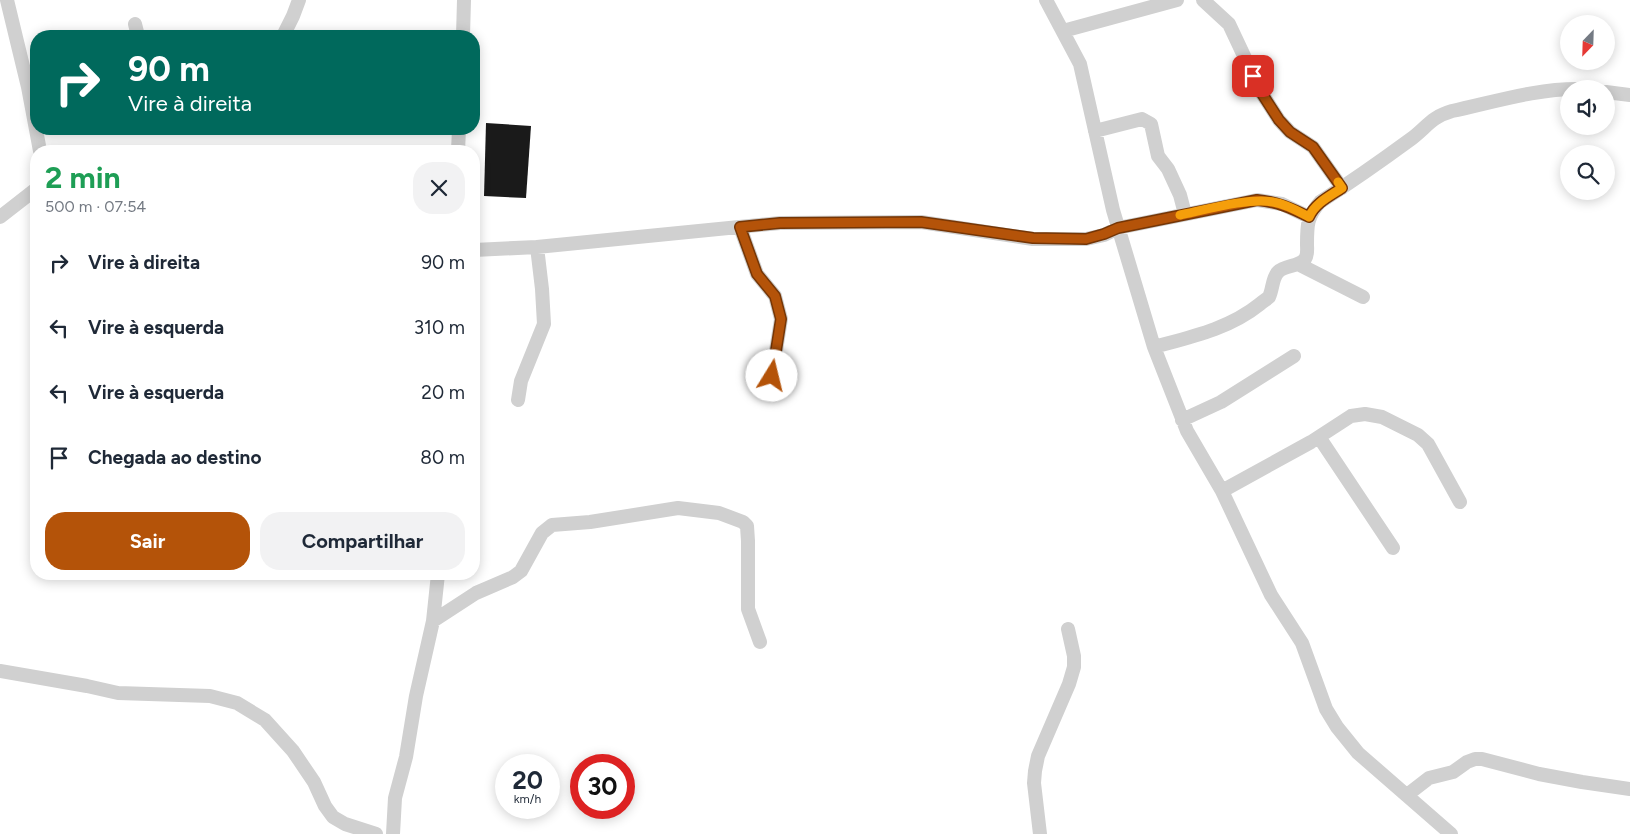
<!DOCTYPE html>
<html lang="pt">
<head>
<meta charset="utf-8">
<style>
  body { margin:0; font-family:Figtree,sans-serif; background:#f2f2f3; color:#1f2937; height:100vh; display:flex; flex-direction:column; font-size:19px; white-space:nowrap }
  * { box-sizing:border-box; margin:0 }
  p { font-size:16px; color:#747a83 }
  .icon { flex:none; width:28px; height:28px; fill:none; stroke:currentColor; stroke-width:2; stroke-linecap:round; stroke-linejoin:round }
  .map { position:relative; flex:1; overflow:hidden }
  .details { position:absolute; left:30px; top:145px; width:450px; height:435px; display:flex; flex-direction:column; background:#fff; border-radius:20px; box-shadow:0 2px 12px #0003 }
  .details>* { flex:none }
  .top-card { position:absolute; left:30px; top:30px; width:450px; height:105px; border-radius:20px; box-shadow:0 2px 12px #0003; background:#00695c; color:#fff; overflow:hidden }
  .needle { width:32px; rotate:203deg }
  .fabs { position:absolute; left:1560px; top:15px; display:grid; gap:10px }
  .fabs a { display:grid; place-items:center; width:55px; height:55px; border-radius:50%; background:#fff; box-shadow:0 2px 12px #0003; font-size:25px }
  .speed { position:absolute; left:495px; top:754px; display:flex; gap:10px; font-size:25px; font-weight:700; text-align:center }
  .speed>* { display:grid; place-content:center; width:65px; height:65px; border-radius:50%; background:#fff; box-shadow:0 2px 12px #0003; line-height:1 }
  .speed small { font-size:12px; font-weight:400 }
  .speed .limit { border:8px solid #d22; background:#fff; color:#111 }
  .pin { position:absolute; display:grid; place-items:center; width:42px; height:42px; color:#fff; margin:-21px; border-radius:10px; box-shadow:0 2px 8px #0006 }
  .me { position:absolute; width:55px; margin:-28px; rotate:9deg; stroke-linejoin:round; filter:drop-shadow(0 0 4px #0008) }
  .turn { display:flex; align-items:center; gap:18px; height:105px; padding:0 15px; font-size:22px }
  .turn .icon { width:65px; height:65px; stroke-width:2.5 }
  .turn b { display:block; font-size:35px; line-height:42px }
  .round { display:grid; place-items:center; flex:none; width:52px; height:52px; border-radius:20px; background:#f2f2f3 }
  .summary { display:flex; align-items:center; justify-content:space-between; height:85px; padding:0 15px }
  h1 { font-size:30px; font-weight:700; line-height:38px; color:#1e9e55 }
  .primary-button { display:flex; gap:10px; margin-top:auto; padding:10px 15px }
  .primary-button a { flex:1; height:58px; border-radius:20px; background:#b45309; color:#fff; font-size:20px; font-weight:700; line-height:58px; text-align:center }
  .primary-button a+a { background:#f2f2f3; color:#1f2937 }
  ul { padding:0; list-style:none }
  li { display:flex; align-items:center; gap:15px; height:65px; padding:0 15px }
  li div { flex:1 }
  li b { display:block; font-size:19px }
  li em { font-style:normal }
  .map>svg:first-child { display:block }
</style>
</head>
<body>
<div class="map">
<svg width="1630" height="834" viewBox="0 0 1630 834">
  <rect width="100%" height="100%" fill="#fff"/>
  <path fill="#1a1a1a" d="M486 123 531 126 526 198 484 196Z"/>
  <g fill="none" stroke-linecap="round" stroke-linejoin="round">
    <path stroke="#d0d0d0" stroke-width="14" d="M7 0 28 87 40 151
      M1046 0 1080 64 1113 210 1154 347 1187 431 1222 491 1311 442 1351 416 1365 414 1382 417 1418 435 1428 444 1460 502
      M1203 0 1229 24 1261 92 1279 120 1290 132 1313 147 1342 188
      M135 24 138 36
      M1063 31 1177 0
      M283 36 293 16 299 0
      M463 36 464 0
      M1606 92 1630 95
      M1095 131 1142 119 1151 124 1158 156 1168 169 1180 195 1185 214
      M458 151 459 129
      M0 217 36 189
      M740 227 757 274 775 296 781 319 772 376
      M474 250 537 247 780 223 921 222 1033 239H1086L1104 235 1118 228 1257 200 1282 204 1309 217
      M1298 264 1363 297
      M1154 347C1191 337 1229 329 1260 304 1262 302 1267 299 1269 297 1273 289 1272 278 1278 272 1285 265 1299 267 1305 259 1308 255 1307 249 1307 244 1307 225 1307 217 1320 202 1351 182 1381 161 1411 139 1427 127 1431 117 1452 111 1494 102 1538 88 1581 89
      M518 400 521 381 544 324 542 289 537 247
      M1182 420 1221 402 1294 356
      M1319 437 1393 548
      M1222 491 1271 595 1302 643 1326 709 1337 727 1358 753 1451 834
      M433 621 476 593 513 577 521 571 542 533 552 525 590 522 678 508 719 513 743 522 747 526 748 541V609L760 642
      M0 671 87 686 118 693 210 696 237 703 265 720 293 751 314 782 325 806 333 817 345 824 376 834
      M1407 795 1429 778 1453 772 1467 762 1475 759H1482L1539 774 1582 782 1630 789
      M393 834 395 798 406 757 416 696 433 621 438 574
      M1040 834 1034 783 1035 771 1038 756 1069 684 1074 667V656L1068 629"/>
  </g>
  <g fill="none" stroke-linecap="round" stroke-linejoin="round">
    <g stroke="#753606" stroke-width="12">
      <path id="route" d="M772 376 781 319 775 296 757 274 740 227 780 223 921 222 1033 238 1086 239 1104 234 1118 228 1257 200C1278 202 1291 208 1309 217 1315 203 1330 196 1342 188L1313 147 1290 132 1279 120 1261 92 1253 76"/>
    </g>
    <use href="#route" stroke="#b45309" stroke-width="9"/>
    <path stroke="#f59e0b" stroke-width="9" d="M1180 215C1204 210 1251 197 1273 202 1286 204 1298 211 1309 217 1315 203 1330 196 1342 188L1338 182"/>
  </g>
</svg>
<div class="fabs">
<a><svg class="needle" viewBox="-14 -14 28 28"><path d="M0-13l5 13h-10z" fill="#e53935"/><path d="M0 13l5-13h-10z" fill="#747a83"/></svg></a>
<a><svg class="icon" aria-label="sound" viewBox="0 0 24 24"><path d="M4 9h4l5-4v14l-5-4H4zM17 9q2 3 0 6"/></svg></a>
<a><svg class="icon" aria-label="search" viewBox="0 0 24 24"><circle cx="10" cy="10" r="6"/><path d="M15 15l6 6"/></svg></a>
</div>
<div class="speed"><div>20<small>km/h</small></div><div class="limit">30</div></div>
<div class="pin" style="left:1253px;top:76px;background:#d93025"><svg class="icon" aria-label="arrive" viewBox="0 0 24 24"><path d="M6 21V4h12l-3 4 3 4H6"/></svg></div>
<svg class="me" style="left:772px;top:376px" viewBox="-20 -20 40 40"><circle r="19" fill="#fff"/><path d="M0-13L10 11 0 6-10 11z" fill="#b45309"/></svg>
<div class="top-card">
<div class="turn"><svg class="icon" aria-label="right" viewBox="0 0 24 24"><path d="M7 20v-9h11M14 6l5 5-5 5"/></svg><div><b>90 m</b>Vire à direita</div></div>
</div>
<section class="details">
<div class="summary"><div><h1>2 min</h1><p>500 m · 07:54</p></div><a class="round"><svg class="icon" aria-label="close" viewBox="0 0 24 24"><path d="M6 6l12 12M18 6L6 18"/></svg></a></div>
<ul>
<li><svg class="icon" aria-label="right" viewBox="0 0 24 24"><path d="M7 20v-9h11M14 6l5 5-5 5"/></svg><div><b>Vire à direita</b></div><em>90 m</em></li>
<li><svg class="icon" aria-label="left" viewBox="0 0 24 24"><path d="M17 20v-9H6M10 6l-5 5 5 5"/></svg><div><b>Vire à esquerda</b></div><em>310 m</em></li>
<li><svg class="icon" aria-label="left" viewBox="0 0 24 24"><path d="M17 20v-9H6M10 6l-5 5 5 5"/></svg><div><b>Vire à esquerda</b></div><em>20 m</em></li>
<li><svg class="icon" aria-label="arrive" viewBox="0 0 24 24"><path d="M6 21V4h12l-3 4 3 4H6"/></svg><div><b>Chegada ao destino</b></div><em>80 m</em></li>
</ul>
<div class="primary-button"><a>Sair</a><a>Compartilhar</a></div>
</section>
</div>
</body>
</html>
